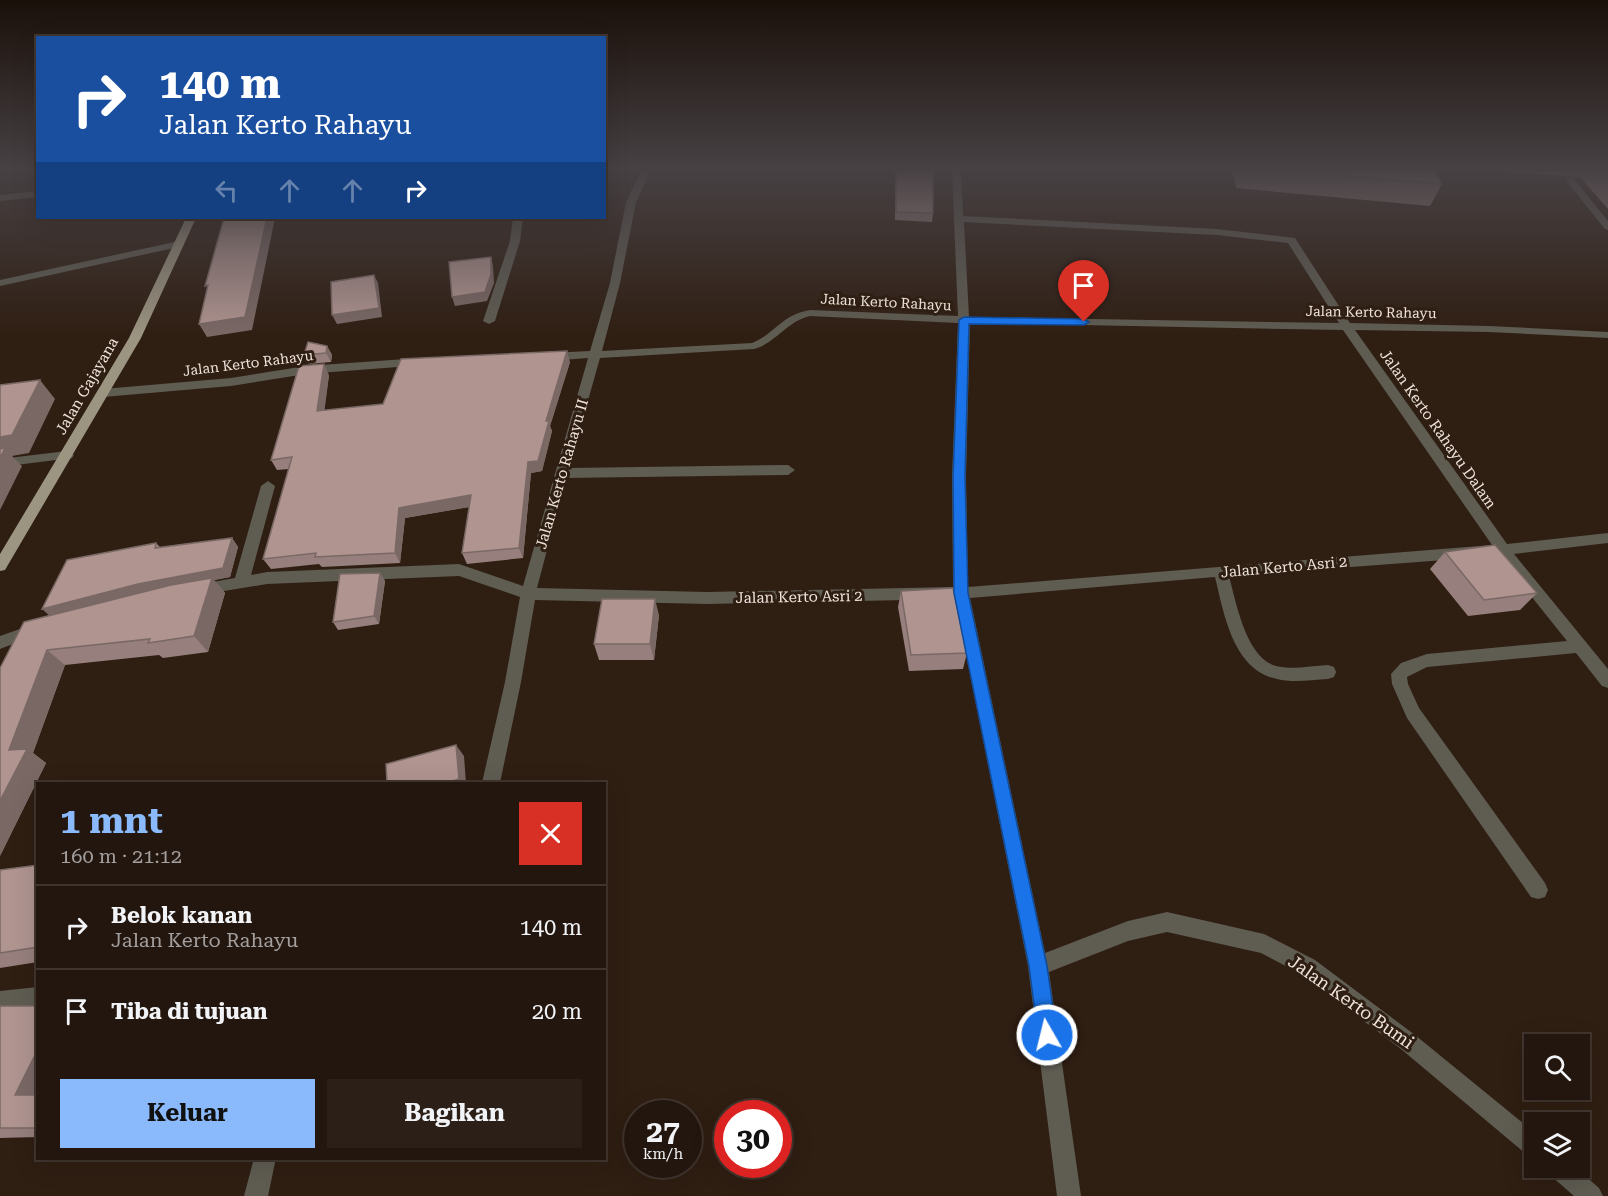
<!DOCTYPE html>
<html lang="id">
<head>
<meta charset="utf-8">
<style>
  body { margin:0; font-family:"Roboto Serif",serif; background:#2b1f17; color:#f1f3f6; height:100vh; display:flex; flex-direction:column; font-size:22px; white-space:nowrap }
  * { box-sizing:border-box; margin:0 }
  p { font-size:20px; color:#a39f9e }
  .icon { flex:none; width:33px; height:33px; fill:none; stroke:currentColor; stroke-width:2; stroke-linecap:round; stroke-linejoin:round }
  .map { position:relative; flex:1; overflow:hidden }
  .side { position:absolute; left:36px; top:782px; width:570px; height:378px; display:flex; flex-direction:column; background:#23160e; border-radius:0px; box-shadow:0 6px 24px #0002,0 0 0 2px #40352e }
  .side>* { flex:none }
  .hud { position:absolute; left:36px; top:36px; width:570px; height:183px; border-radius:0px; box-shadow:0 6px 24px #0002,0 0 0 2px #40352e; background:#1a4fa0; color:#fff; overflow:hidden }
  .tools { position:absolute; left:1524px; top:1034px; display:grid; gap:12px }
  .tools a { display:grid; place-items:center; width:66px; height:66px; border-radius:0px; background:#23160e; box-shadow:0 6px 24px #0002,0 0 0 2px #40352e; font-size:30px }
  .speed { position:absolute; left:624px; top:1100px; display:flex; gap:12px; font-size:30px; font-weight:700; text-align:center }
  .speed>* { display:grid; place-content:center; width:78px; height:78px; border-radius:50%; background:#23160e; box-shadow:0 6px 24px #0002,0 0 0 2px #40352e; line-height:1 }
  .speed small { font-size:15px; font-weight:400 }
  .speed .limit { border:9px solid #d22; background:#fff; color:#111 }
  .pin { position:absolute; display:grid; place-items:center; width:51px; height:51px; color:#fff; margin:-62px -26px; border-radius:50% 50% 50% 0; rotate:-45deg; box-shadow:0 0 6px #0007 }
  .pin .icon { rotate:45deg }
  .me { position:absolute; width:66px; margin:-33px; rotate:352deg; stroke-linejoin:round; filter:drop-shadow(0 0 4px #0008) }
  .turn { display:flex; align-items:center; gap:21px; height:126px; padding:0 24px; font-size:27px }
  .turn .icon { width:78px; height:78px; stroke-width:2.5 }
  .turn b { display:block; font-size:42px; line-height:51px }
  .lanes { display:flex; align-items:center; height:57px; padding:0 24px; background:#0003; justify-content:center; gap:30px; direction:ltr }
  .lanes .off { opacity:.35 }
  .round { display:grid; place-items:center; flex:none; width:63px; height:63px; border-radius:0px; background:#2b1f17 }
  .headline { display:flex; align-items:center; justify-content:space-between; height:102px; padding:0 24px }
  h1 { font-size:36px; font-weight:700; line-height:45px; color:#8abafc }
  .action { display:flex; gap:12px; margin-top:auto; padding:12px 24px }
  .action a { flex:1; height:69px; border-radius:0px; background:#8abafc; color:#111; font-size:24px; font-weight:700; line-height:69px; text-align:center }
  .action a+a { background:#2b1f17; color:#f1f3f6 }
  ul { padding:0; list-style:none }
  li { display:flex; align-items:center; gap:18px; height:84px; padding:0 24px; border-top:2px solid #40352e }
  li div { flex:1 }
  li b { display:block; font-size:22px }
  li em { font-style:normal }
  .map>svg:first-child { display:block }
</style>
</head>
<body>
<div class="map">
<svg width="1608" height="1196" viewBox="0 0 1608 1196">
  <rect width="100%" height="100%" fill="#2f1e12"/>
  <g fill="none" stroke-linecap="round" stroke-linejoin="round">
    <path fill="#5f5c52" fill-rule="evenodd" d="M642 170H651L636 202 620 283 602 351 752 343C776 333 781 315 810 310L958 316 952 170H961L963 216 1217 229 1295 238 1350 323 1489 326 1608 332V338L1489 332 1355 330 1507 544 1608 533V543L1514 554 1608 669V688L1602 686 1576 653 1427 667 1407 677 1408 684 1419 708 1545 883 1548 890 1545 897 1538 899 1531 897 1407 718 1392 684 1391 674 1401 663 1427 654 1567 641 1499 556 1229 576C1236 602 1246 658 1276 666 1292 670 1311 666 1328 665L1334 667 1336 672 1334 677 1328 679C1311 680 1293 683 1277 679 1233 670 1224 614 1215 577L970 598 1045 953 1128 921 1167 912 1264 934 1315 960 1415 1035 1534 1132V1157L1526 1154 1401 1049 1301 974 1261 953 1167 932 1128 941 1049 972 1081 1196H1057L1028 966 955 599 707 604 535 600 521 682 500 783H482L505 682 520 597 459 576 267 584 200 595 195 593 193 589 195 585 235 578 261 486 268 481 275 486 251 575 267 572 459 564 523 586 588 358 549 361 543 357 549 353 590 351 610 283 626 202ZM964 222 1217 235 1288 243 1339 323 969 317ZM810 316 958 323 952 477 953 587 707 592 537 588 566 478 788 475 795 470 788 465 569 468 600 358 754 349C776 343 787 321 810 316ZM970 323 1343 330 1492 545 968 587 966 477Z
      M1567 178H1573L1608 221V230L1605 229 1567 182Z
      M38 191V197L0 201V195Z
      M513 218H523L520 241 495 321 489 324 483 321 510 241Z
      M179 241 184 244 183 246 0 286V280Z
      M420 358 424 359V365L306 374 231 386 103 397 97 393 103 389 231 378 306 366Z
      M67 451 74 455 72 458 0 467V459Z
      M34 624 39 626 42 630 39 634 0 649V636Z
      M38 987V1007L0 1011V991Z
      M254 1158H276L268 1196H244Z
      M1547 1167H1575L1599 1188 1603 1196H1574L1550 1175Z"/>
    <path fill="#9c9582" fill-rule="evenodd" d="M186 218H196L141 338 5 570 0 571V554L129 338Z"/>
  </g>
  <path fill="#967f7c" d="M895 170H933V213L932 222 895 220Z
    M1232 170H1434L1442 184 1430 206 1236 188Z
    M1480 170H1608V209L1580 177Z
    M327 346 332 355 331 362 308 364 304 355Z
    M570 362 550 426 552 431 542 471 531 473 523 558 467 564 462 553 469 507 405 518 400 563 322 567 319 564 271 569 263 559 289 469 277 470 271 460 329 375 324 411 383 404Z
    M232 538 238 547 230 577 214 580 225 593 208 652 163 658 159 655 65 665 33 753 46 763 0 856 49 615 156 543 160 547Z
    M1445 552 1537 593 1520 610 1468 616 1430 569Z
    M380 573 385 581 379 624 338 630 333 622Z
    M901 591 967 653 963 669 909 671 898 607Z
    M659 615 654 660H599L594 644Z
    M38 865V962L0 968V870Z
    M0 1006H38V1137L0 1138Z"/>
  <path fill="#7a6865" d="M267 218H275L252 330 207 337 199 324Z
    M491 257 493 266 494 283 487 301 455 306 452 297Z
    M374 275 378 283 382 317 337 324 332 315Z
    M327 346 332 355 331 362 326 353Z
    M567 351 570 362 550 426 552 431 542 471 531 473 523 558 519 548 528 462 546 421Z
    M324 364 329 375 323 422 317 411Z
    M40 380 55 399 29 453 12 456 22 466 0 510V437Z
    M471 495 475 506 405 518 400 563 395 553 399 508Z
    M232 538 238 547 230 577 214 580 225 593 208 652 194 636 51 617 42 609Z
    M380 573 385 581 379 624 374 616Z
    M655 599 659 615 654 660 650 644Z
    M47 650 65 665 33 753 46 763 0 856V801L9 750Z
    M456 745 464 756 466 783H446Z
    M38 1049V1102L15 1095Z"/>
  <path fill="#af9490" stroke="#7a6865" stroke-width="1.5" d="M896 170H933V213L896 212Z
    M1275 170H1434L1442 184Z
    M224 218H267L245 317 199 324 208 285 205 286Z
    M491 257V274L485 292 452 297 449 262Z
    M374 275 379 308 332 315 331 282Z
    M308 342 327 346 326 353 304 355Z
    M567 351 546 421H549L538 461 528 462 519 548 462 553 471 495 399 508 395 553 315 557 316 553 263 559 292 457 271 460 299 366 324 364 317 411 383 404 401 359Z
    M40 380 12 435 0 437V385Z
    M5 448 0 458V449Z
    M232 538 223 568 138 584 42 609 67 560 156 543 155 548Z
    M1495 545 1537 593 1484 600 1445 552Z
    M380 573 374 616 333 622 340 574Z
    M212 578 194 636 148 643 150 639 47 650 9 750 27 749 0 801V668L24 622 171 585Z
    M953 588 967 653 911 655 901 591Z
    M602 599H655L650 644H594Z
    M456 745 459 779 446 783H387L386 764Z
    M38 865V947L0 953V870Z
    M0 1006H38V1049L15 1095H38V1128H0Z"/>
  <linearGradient id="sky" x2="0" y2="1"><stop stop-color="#1a100a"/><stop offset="0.5" stop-color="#474144"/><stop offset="1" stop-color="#474144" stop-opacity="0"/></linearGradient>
  <rect width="1608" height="337" fill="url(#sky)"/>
  <path fill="#1a73e8" stroke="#114b97" stroke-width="1.5" d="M964 317 1084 319 1089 322 1084 325 969 324 965 477 968 593 1047 966 1057 1035 1054 1041 1047 1044 1041 1041 1038 1035 1029 966 954 593 953 477 959 320Z"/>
  <g text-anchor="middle" stroke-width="6" stroke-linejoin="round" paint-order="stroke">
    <g font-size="14" fill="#eee3db" stroke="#2f1e12">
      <text transform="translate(886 302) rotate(3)" y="5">Jalan Kerto Rahayu</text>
      <text transform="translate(1371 312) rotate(1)" y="5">Jalan Kerto Rahayu</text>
      <text transform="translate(248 363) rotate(-7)" y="5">Jalan Kerto Rahayu</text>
    </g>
    <g font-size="15" fill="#eee3db" stroke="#2f1e12">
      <text transform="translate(87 386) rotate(-60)" y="5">Jalan Gajayana</text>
      <text transform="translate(1438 429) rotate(55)" y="5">Jalan Kerto Rahayu Dalam</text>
      <text transform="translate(562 474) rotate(-74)" y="5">Jalan Kerto Rahayu II</text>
      <text transform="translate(1284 567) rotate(-5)" y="5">Jalan Kerto Asri 2</text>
      <text transform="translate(799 597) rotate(-1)" y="5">Jalan Kerto Asri 2</text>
    </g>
    <g font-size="18" fill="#eee3db" stroke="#2f1e12">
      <text transform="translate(1351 1002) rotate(35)" y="6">Jalan Kerto Bumi</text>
    </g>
  </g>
</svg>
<div class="tools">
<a><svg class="icon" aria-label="search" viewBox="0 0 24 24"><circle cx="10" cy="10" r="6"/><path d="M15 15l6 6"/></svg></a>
<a><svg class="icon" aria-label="layers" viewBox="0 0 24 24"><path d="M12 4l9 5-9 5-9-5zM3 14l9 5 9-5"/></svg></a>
</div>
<div class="speed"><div>27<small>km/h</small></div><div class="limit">30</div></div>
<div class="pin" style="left:1084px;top:322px;background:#d93025"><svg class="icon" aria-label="arrive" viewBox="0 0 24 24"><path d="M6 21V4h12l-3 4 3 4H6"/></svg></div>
<svg class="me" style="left:1047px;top:1035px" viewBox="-20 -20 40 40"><circle r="17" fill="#1a73e8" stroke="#fff" stroke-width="3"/><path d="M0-11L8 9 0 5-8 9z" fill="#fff"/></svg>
<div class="hud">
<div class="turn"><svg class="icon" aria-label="right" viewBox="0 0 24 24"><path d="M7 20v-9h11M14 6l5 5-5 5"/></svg><div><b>140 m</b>Jalan Kerto Rahayu</div></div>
<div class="lanes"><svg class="icon off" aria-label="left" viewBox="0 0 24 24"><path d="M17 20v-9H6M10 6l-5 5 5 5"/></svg><svg class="icon off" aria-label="ahead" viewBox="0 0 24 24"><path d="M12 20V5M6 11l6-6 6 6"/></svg><svg class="icon off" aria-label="ahead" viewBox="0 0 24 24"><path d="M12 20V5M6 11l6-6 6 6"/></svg><svg class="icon" aria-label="right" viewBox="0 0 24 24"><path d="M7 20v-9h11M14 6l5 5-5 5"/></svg></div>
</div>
<section class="side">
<div class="headline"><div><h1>1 mnt</h1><p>160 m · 21:12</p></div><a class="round" style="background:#d93025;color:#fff"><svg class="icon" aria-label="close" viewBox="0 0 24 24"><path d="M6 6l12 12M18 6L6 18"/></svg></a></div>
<ul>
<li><svg class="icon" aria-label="right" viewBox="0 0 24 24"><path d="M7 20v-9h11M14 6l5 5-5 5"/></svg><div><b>Belok kanan</b><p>Jalan Kerto Rahayu</p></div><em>140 m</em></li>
<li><svg class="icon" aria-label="arrive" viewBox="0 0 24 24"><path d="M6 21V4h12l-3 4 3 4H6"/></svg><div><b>Tiba di tujuan</b></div><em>20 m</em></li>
</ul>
<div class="action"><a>Keluar</a><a>Bagikan</a></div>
</section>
</div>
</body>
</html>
